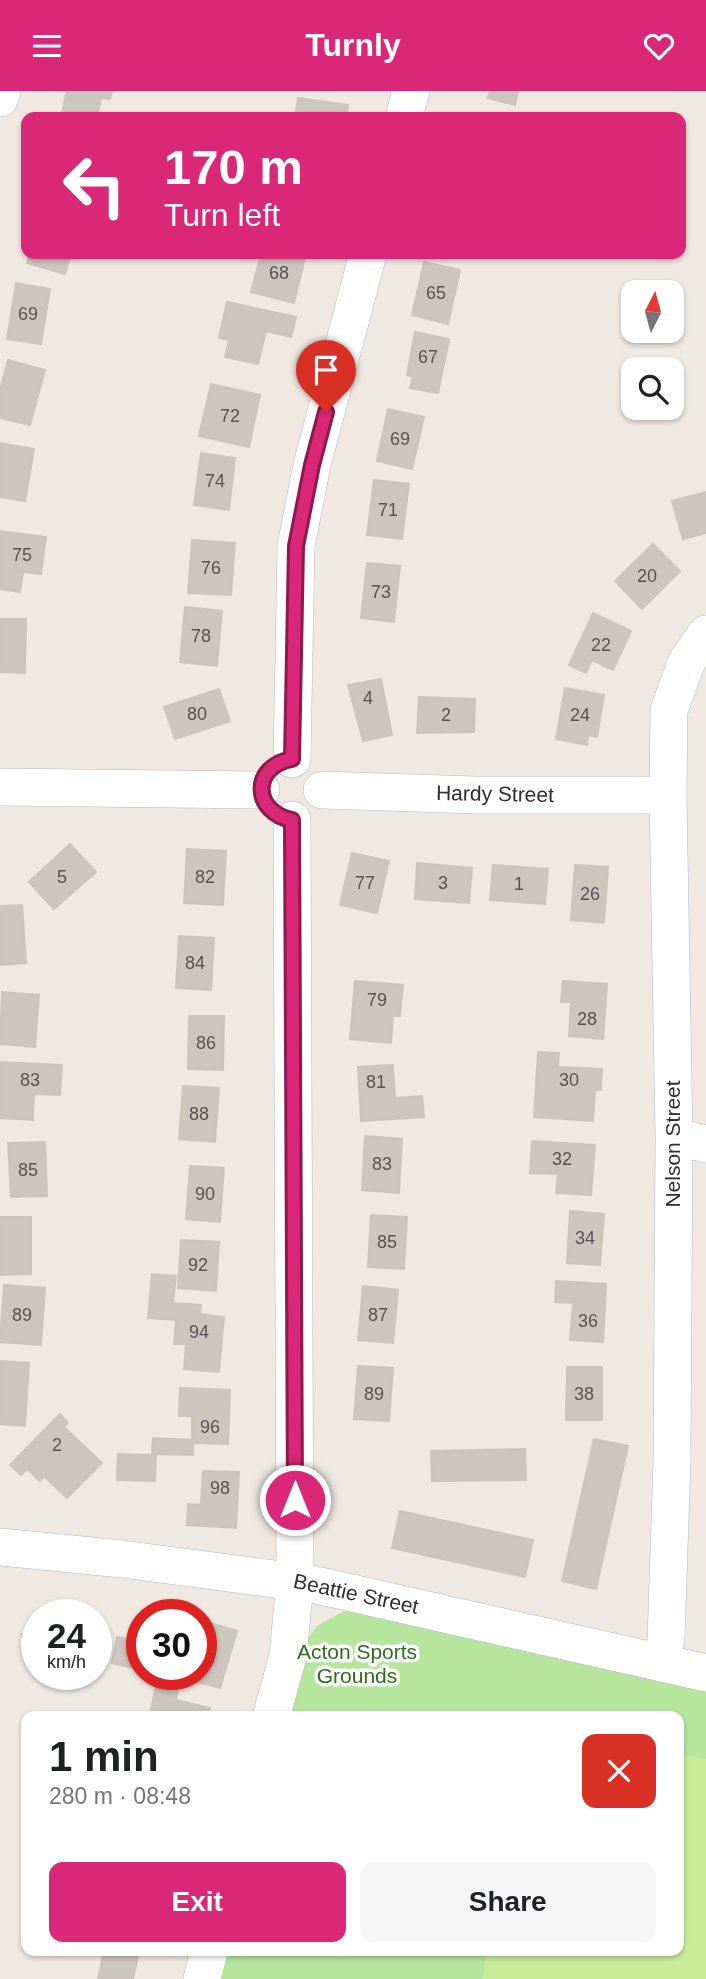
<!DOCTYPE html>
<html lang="en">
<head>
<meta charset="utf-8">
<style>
  body { margin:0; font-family:Arial,sans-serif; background:#f6f6f6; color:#202124; height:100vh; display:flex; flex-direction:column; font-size:26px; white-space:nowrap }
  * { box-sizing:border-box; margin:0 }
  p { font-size:23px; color:#757577 }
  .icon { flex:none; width:38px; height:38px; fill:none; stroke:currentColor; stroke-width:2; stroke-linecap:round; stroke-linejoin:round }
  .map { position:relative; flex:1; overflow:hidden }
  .sheet { position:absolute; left:21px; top:1620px; width:663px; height:245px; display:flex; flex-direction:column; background:#fff; border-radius:14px; box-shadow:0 2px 5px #0004 }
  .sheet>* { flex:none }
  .hud { position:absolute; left:21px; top:21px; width:665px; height:147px; border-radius:14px; box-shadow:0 2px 5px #0004; background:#db2777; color:#fff; overflow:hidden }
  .needle { width:46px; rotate:6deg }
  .fabs { position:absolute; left:621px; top:189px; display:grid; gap:14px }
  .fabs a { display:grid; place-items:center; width:63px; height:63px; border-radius:14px; background:#fff; box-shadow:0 2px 5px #0004; font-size:35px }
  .speed { position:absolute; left:21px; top:1508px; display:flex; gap:14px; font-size:35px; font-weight:700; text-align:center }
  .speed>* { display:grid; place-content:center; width:91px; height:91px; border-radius:50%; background:#fff; box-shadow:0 2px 5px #0004; line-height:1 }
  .speed small { font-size:18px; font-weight:400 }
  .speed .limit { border:10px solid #d22; background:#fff; color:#111 }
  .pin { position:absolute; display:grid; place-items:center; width:60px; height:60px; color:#fff; margin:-72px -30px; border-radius:50% 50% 50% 0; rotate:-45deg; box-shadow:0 0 7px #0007 }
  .pin .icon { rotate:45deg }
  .me { position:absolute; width:77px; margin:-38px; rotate:0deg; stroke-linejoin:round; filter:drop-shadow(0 0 5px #0008) }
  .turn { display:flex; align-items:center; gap:24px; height:147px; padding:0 28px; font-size:32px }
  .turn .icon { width:91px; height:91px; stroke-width:2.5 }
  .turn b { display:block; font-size:49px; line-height:60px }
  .round { display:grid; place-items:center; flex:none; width:74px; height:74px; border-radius:14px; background:#f6f6f6 }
  .headline { display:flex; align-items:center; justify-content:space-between; height:119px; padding:0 28px }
  h1 { font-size:42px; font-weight:800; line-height:52px }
  .button { display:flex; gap:14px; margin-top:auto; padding:14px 28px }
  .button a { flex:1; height:80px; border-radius:14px; background:#db2777; color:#fff; font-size:28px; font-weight:800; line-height:80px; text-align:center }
  .button a+a { background:#f6f6f6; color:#202124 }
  header { display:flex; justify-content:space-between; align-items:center; height:91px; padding:0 28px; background:#db2777; color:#fff; font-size:32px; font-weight:800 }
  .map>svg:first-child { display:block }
</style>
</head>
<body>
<header><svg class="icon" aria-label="menu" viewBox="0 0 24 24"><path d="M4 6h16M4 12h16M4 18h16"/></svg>Turnly<svg class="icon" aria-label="heart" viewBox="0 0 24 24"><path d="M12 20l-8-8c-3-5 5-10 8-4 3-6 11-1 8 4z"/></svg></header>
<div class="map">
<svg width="706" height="1888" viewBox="0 0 706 1888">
  <rect width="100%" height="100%" fill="#efe9e1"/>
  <path fill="#b6e59e" d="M346 1519 706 1600V1888H219L226 1860H679V1626H289L308 1548 317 1535Z"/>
  <path fill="#c9ec9a" d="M679 1663 706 1668V1888H483L486 1860H679Z"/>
  <path fill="#cbc7bf" stroke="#cbc5ba" stroke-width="2" d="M67 0H112L110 8 101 7 97 26H61Z
    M490 0H518L515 14 488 7Z
    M298 7 348 14 346 26H295Z
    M30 163H71L65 183 27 172Z
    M261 163H306L294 212 251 201Z
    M424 171 460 179 448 233 412 224Z
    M16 192 50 198 41 253 7 248Z
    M227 211 296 226 291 246 266 240 258 273 225 266 229 249 219 247Z
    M415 241 449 248 438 302 410 297 413 286 407 284Z
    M8 269 45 279 30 334 0 327V299Z
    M211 293 260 304 249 356 199 345Z
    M388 318 424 326 412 378 377 370Z
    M0 352 34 358 25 410 0 406Z
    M201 362 235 367 229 419 194 414Z
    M374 389 409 393 402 448 367 444Z
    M706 401V442L683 448 672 410Z
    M0 440 46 446 41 483 23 481 20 501 0 498Z
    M192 449 235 452 231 504 188 502Z
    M653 453 680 480 642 518 615 490Z
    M367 472 400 475 394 531 361 527Z
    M185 516 222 520 217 575 180 571Z
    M593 522 631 540 613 579 592 569 586 582 569 574Z
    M0 528H26L25 582 0 581Z
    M381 588 392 644 363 650 348 594Z
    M565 597 604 604 597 646 588 644 587 654 556 648Z
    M219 598 230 630 175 648 164 616Z
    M419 606 475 608 474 641 417 642Z
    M70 753 96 781 54 818 29 791Z
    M187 758 226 760 223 814 184 812Z
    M352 762 389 770 377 822 340 814Z
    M417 772 472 777 469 812 415 808Z
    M493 774 548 778 545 813 490 809Z
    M575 774 608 776 604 832 571 829Z
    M22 814 26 872 0 874V815Z
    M179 845 214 847 211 899 176 897Z
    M355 890 403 894 400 925H393L391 952 350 948Z
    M563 890 607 893 603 948 569 945 571 911H561Z
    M2 901 39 904 35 956 0 953Z
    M189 925H224L223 979 188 978Z
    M538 961 559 962 558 976 602 978 601 999H595L593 1030 534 1026Z
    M0 971 62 974 60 1004 34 1003 33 1029 0 1027Z
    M393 974 395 1007 422 1005 424 1026 361 1030 358 976Z
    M183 995 219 997 215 1051 179 1048Z
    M365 1045 402 1048 399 1102 362 1099Z
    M532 1050 595 1054 591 1104 556 1102 558 1083 530 1082Z
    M45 1051 47 1105 11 1106 8 1052Z
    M190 1075 224 1077 220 1131 186 1128Z
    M570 1120 604 1123 600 1174 567 1172Z
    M371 1124 407 1126 404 1178 368 1176Z
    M0 1126H31V1183L0 1184Z
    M181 1149 219 1151 216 1200 178 1197Z
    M152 1183 176 1185 173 1212 201 1214 200 1223 224 1226 219 1281 184 1278 186 1253H174L176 1229 148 1227Z
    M556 1190 606 1193 603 1251 570 1249 573 1212 555 1211Z
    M4 1194 45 1197 41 1254 0 1251Z
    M363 1195 398 1199 393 1252 358 1249Z
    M0 1270 29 1272 25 1335 0 1333Z
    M358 1275 393 1277 389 1330 354 1328Z
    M567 1276H602V1329H566Z
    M180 1297 230 1299 228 1353 193 1352V1364L156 1363 155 1390 117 1389 118 1363 152 1364 153 1347 192 1349V1325H179Z
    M60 1323 68 1332 64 1336 102 1372 67 1407 44 1385 40 1390 27 1378 21 1384 10 1374Z
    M594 1348 628 1355 596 1498 562 1490Z
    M525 1358 526 1389 432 1390 431 1360Z
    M203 1380 239 1381 236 1437 187 1434 188 1413 201 1414Z
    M400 1420 533 1449 525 1486 392 1457Z
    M203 1530 237 1540 220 1597 186 1588 187 1584H201Z
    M37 1535V1569L22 1543Z
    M117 1546 142 1551V1579L112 1572Z
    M158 1584H165L164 1591 179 1594 176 1609 210 1617 208 1626H169L170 1623 151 1619Z
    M104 1860H139L133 1888H98Z"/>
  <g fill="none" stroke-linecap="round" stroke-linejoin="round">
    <g stroke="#b4b7c1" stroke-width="38">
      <path id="minor" d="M0 7 2 0
        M404 26 411 0
        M292 668 296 455 312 374 368 163
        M0 696 261 699
        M322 699 476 704H668
        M674 1045 706 1053
        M0 1456 122 1468 312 1493 706 1582
        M660 1571 666 1549 672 1370 674 1045 668 704 669 619 687 570 706 543
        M271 1626 288 1565 295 1490 292 729
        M202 1888 209 1860"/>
    </g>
    <use href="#minor" stroke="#fff" stroke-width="37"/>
  </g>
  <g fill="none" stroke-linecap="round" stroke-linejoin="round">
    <g stroke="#8e194d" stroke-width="18">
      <path id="route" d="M295 1409 292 729C252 721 251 675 292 668L296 455 312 374 326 321"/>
    </g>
    <use href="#route" stroke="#db2777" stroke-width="12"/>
  </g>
  <g text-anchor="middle" stroke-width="7" stroke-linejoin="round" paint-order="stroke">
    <g font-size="18" fill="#555452">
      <text x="279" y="188">68</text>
      <text x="436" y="208">65</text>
      <text x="28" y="229">69</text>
      <text x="428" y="272">67</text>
      <text x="230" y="331">72</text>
      <text x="400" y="354">69</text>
      <text x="215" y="396">74</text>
      <text x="388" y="425">71</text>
      <text x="22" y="470">75</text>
      <text x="211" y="483">76</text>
      <text x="647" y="491">20</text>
      <text x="381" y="507">73</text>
      <text x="201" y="551">78</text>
      <text x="601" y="560">22</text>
      <text x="368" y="613">4</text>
      <text x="197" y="629">80</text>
      <text x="446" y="630">2</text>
      <text x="580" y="630">24</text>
      <text x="62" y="792">5</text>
      <text x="205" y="792">82</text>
      <text x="365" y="798">77</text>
      <text x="443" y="798">3</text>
      <text x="519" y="799">1</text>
      <text x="590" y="809">26</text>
      <text x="195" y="878">84</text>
      <text x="377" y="915">79</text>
      <text x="587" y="934">28</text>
      <text x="206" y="958">86</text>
      <text x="30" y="995">83</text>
      <text x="569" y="995">30</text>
      <text x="376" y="997">81</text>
      <text x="199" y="1029">88</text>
      <text x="562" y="1074">32</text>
      <text x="382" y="1079">83</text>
      <text x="28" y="1085">85</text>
      <text x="205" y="1109">90</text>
      <text x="585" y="1153">34</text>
      <text x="387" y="1157">85</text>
      <text x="198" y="1180">92</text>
      <text x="22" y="1230">89</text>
      <text x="378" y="1230">87</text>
      <text x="588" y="1236">36</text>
      <text x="199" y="1247">94</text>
      <text x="374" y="1309">89</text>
      <text x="584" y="1309">38</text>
      <text x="210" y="1342">96</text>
      <text x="57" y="1360">2</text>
      <text x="220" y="1403">98</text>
    </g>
    <g font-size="21" fill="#2e2e2e" stroke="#fff">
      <text transform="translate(495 703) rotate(1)" y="7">Hardy Street</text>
      <text transform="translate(673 1053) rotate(-90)" y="7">Nelson Street</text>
      <text transform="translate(356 1503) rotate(12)" y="7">Beattie Street</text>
    </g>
    <g font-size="21" fill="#2c6e1b" stroke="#fff">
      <text x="357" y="1568">Acton Sports<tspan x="357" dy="24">Grounds</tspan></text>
    </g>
  </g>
</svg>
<div class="fabs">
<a><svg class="needle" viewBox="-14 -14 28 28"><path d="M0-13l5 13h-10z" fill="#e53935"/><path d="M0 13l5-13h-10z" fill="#757577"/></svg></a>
<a><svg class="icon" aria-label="search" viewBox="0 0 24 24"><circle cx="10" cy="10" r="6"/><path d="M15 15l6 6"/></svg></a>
</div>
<div class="speed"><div>24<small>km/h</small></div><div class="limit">30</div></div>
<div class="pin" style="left:326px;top:321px;background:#d93025"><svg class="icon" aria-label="arrive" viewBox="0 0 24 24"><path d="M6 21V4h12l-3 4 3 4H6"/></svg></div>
<svg class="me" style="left:295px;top:1409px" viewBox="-20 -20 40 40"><circle r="17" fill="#db2777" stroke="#fff" stroke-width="3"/><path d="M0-11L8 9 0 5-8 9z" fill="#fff"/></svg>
<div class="hud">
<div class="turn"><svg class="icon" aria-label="left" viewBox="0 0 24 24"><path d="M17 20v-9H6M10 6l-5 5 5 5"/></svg><div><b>170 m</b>Turn left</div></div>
</div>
<section class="sheet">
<div class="headline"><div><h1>1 min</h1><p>280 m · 08:48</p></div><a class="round" style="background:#d93025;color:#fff"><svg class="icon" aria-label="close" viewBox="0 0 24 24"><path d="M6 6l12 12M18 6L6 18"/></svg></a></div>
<div class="button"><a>Exit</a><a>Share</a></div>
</section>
</div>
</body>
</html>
